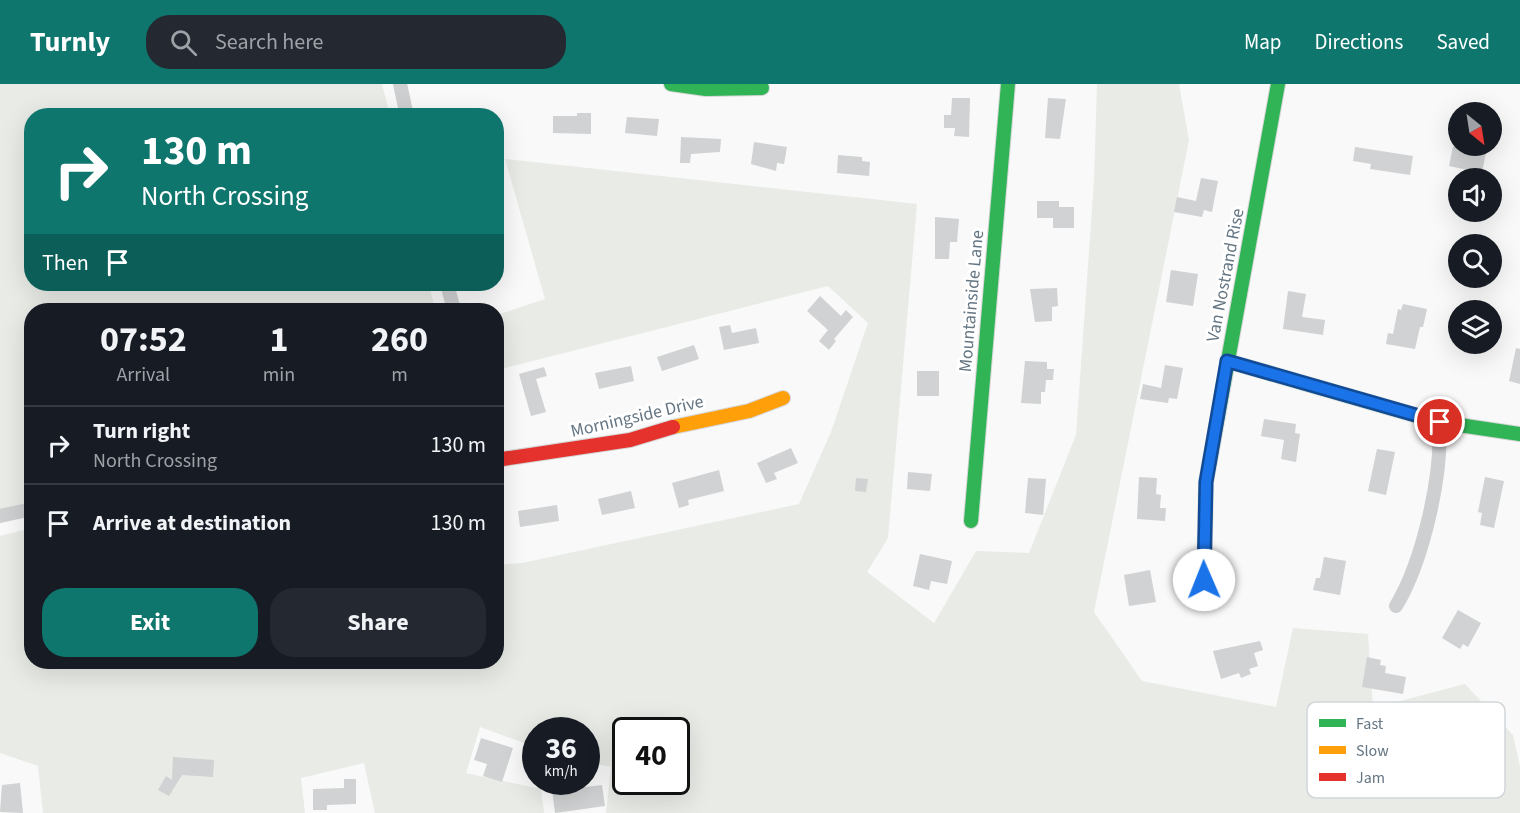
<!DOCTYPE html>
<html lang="en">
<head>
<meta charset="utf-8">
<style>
  body { margin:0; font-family:"Source Sans 3",sans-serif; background:#242831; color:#f1f3f6; height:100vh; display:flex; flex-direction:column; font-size:22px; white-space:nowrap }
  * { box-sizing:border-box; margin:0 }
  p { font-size:20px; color:#9ea1a6 }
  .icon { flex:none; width:33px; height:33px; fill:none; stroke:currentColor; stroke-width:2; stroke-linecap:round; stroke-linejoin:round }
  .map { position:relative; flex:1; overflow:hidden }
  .sheet { position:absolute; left:24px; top:219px; width:480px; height:366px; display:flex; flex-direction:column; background:#171b24; border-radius:24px; box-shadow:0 6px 24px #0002 }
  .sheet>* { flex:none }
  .top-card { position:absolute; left:24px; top:24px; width:480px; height:183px; border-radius:24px; box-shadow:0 6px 24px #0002; background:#0f766e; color:#fff; overflow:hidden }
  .needle { width:39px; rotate:150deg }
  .tools { position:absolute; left:1448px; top:18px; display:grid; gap:12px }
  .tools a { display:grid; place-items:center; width:54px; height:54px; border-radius:50%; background:#171b24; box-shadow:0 6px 24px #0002; font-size:30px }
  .speed { position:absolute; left:522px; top:633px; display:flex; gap:12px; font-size:30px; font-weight:700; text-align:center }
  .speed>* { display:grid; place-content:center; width:78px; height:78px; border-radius:50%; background:#171b24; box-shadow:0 6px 24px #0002; line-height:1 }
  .speed small { font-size:15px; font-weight:400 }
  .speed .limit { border:3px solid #111; border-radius:9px; background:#fff; color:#111 }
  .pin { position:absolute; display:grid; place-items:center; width:51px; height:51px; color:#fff; margin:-26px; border:3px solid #fff; border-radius:50%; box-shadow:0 2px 6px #0007 }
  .me { position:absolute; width:66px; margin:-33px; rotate:359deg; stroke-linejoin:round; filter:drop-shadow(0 0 4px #0008) }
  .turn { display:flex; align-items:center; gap:21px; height:126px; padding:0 18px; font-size:27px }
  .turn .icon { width:78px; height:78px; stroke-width:2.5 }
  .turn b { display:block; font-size:42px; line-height:51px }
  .then { display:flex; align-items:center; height:57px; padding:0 18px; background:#0003; gap:12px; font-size:22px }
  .eta { display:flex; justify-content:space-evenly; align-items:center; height:102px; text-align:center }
  .eta b { font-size:36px; font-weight:700; line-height:42px }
  .action { display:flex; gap:12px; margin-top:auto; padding:12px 18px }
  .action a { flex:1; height:69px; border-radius:24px; background:#0f766e; color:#fff; font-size:24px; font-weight:700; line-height:69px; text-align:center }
  .action a+a { background:#242831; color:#f1f3f6 }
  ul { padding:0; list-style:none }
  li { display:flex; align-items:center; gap:18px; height:78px; padding:0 18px; border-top:2px solid #363941 }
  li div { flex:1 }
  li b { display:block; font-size:22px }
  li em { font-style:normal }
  header { display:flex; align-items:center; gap:36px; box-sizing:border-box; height:84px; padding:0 30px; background:#0f766e; color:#fff }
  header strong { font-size:28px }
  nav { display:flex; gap:33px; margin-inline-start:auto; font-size:21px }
  .search { width:420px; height:54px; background:#242831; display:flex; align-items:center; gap:15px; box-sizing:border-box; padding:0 21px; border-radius:24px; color:#9ea1a6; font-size:22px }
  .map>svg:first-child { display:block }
</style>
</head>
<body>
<header>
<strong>Turnly</strong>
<div class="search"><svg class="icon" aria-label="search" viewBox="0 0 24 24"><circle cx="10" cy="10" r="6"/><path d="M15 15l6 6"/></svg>Search here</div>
<nav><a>Map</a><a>Directions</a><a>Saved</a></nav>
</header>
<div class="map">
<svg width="1520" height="729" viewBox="0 0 1520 729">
  <rect width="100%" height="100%" fill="#f9f9f9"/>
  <path fill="#e8ebe6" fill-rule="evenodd" d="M0 0H382L390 31 32 32V200H429L435 226H32L31 418 0 426Z
    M1097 0H1179L1189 56 1094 528 1142 597 1276 623 1293 544 1368 550 1373 624 1465 600 1513 651 1520 683V729H606L611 683 587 678 586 646H536L535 663 480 643 466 689 541 705 544 729H375L364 679 301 694 305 729H43L38 682 0 669V452L31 444 32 578H496L497 481 522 479 799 420 831 348 868 239 828 202 497 286V231L545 215 505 75 917 120 888 454 867 488 934 539 976 467 1029 469 1076 351 1094 97ZM626 646H676V698H626Z"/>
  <path fill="#d0d2d3" d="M952 14H970L969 53 954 52 955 44H944V31H951Z
    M1048 14 1066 15 1060 55 1045 54Z
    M577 29H591V50L553 49V32H577Z
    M627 33 659 35 657 52 625 49Z
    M681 53 721 55 720 68 691 70 690 79H680Z
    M754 58 787 63 784 80 777 79 776 87 751 80Z
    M1453 62 1486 68 1482 89 1449 82Z
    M1355 63 1413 72 1410 91 1370 85 1371 80 1353 77Z
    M838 71 862 73V77L870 78 869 92 837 89Z
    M1201 94 1218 97 1212 128 1204 126 1202 133 1174 128 1177 113 1196 117Z
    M1037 117H1059V123H1074V144H1053V134H1037Z
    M935 133 959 135 957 158H950L949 175H935Z
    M1171 186 1198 190 1193 222 1166 218Z
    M1057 204 1058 222 1052 223V237L1035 238 1030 205Z
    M1288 207 1306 210 1302 233 1325 236 1323 251 1283 245Z
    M820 212 841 232 846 226 853 233 834 255 836 257 829 266 819 257 828 246 807 227Z
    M1403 220 1427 225 1423 243H1420L1415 265 1386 260 1388 249 1393 250 1398 225 1401 226Z
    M730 241 732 249 756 244 759 259 724 266 719 243Z
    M694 261 699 275 662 287 657 273Z
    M1516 264 1520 265V300L1509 297Z
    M1025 277 1047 278V285H1054L1053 296H1046L1045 308H1041V320L1021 319Z
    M1165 281 1183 284 1177 315 1169 314 1168 319 1140 315 1143 300 1161 304Z
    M631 282 634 297 599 305 595 289Z
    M544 283 547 292 536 295 546 328 531 332 519 290Z
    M917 287H939V312H917Z
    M1264 335 1296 340 1295 349 1300 350 1296 378 1281 375 1284 356 1261 352Z
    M791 364 798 379 774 389 777 395 766 399 757 379Z
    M1377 365 1395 368 1386 411 1368 407Z
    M719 386 724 407 688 416 689 421 679 424 672 399Z
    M908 388 932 390 930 407 907 405Z
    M1139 393 1157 394 1156 410 1161 411 1160 424H1166L1165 437 1137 435Z
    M1485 393 1504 397 1494 444 1480 441 1482 429 1478 428Z
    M856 394 868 395 866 408 855 407Z
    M1028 394 1046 395 1043 431 1025 429Z
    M631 407 635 424 602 431 598 415Z
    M557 421 559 437 520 443 518 427Z
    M920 470 952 477 947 500 931 497 929 506 913 502Z
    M1324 473 1346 477 1340 511 1313 506 1316 494H1320Z
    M1150 486 1156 518 1129 522 1124 491Z
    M1458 526 1481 539 1468 563 1463 560 1460 565 1442 554Z
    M1260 557 1263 566 1254 569 1258 582 1249 585 1251 590 1241 594 1239 589 1221 595 1213 567Z
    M1367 573 1381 576 1380 581 1386 582 1385 589 1406 593 1403 610 1362 603Z
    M481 654 513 664 502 698 483 692 487 680 474 676Z
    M173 673 214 676 213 693 182 691 169 712 158 706 166 692 172 696Z
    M344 695H356V720L327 721V726H313V705L344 704Z
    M551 698H584L585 703 602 701 605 722 555 729Z
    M20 699 23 729 0 728 2 701Z"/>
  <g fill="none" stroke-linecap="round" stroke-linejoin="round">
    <g stroke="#d5d6d7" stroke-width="16">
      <path id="fast" d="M671 0 706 5 762 4
        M1227 277 1439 338 1520 350
        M971 437 1008 0
        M1204 497 1206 398 1278 0"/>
    </g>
    <g stroke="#d5d6d7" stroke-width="16">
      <path id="slow" d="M673 343 749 327 783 314"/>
    </g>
    <g stroke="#d5d6d7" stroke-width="16">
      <path id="jam" d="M496 376 630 356 673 343"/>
    </g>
    <path stroke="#cecfd0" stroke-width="14" d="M400 0 407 32
      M447 200 454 226
      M0 432 32 425
      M1396 522C1423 477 1443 390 1439 338"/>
    <use href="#fast" stroke="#30b455" stroke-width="14"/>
    <use href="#slow" stroke="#ff9f0a" stroke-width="14"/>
    <use href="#jam" stroke="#e5322d" stroke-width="14"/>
  </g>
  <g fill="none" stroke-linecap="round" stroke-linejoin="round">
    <g stroke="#114b97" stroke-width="15">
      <path id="route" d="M1204 496 1206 398 1227 277 1440 338"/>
    </g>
    <use href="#route" stroke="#1a73e8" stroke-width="10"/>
  </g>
  <g text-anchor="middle" stroke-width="6" stroke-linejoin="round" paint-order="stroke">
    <g font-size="18" fill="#657683" stroke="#fff">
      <text transform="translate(1225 191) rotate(-79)" y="6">Van Nostrand Rise</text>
      <text transform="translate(971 217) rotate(-85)" y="6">Mountainside Lane</text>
      <text transform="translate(637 332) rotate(-13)" y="6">Morningside Drive</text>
    </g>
  </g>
  <rect x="1307" y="618" width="198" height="96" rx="9" fill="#fff" stroke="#d1d6da" stroke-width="1.5"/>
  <rect x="1319" y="635" width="27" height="8" fill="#30b455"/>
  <rect x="1319" y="662" width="27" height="8" fill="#ff9f0a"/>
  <rect x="1319" y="689" width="27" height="8" fill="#e5322d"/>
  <g font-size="16" fill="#657683">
    <text x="1356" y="645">Fast</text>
    <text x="1356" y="672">Slow</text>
    <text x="1356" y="699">Jam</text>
  </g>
</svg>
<div class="tools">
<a><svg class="needle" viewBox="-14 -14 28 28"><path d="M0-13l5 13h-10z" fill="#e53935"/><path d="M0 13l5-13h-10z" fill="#9ea1a6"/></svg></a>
<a><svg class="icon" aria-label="sound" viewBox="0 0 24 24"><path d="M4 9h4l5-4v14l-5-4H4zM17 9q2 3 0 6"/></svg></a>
<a><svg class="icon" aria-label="search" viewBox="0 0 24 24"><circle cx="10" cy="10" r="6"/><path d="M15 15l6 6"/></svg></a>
<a><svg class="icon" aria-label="layers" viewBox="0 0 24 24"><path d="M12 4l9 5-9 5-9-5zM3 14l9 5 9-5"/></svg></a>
</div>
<div class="speed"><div>36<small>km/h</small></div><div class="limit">40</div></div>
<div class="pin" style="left:1440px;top:338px;background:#d93025"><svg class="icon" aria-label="arrive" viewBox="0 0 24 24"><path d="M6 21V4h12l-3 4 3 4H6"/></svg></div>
<svg class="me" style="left:1204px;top:496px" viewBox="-20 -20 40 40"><circle r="19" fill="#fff"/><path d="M0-13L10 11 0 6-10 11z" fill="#1a73e8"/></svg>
<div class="top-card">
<div class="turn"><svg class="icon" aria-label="right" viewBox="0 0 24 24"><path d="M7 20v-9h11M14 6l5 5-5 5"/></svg><div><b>130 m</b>North Crossing</div></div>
<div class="then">Then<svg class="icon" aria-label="arrive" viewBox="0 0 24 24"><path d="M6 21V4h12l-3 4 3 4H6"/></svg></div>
</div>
<section class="sheet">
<div class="eta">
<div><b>07:52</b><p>Arrival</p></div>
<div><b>1</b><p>min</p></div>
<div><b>260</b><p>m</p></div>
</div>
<ul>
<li><svg class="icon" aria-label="right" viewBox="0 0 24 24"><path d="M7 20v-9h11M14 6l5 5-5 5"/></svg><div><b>Turn right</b><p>North Crossing</p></div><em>130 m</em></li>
<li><svg class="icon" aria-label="arrive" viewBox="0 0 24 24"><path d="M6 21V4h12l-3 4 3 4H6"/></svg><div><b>Arrive at destination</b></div><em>130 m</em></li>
</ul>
<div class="action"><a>Exit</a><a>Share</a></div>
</section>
</div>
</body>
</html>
